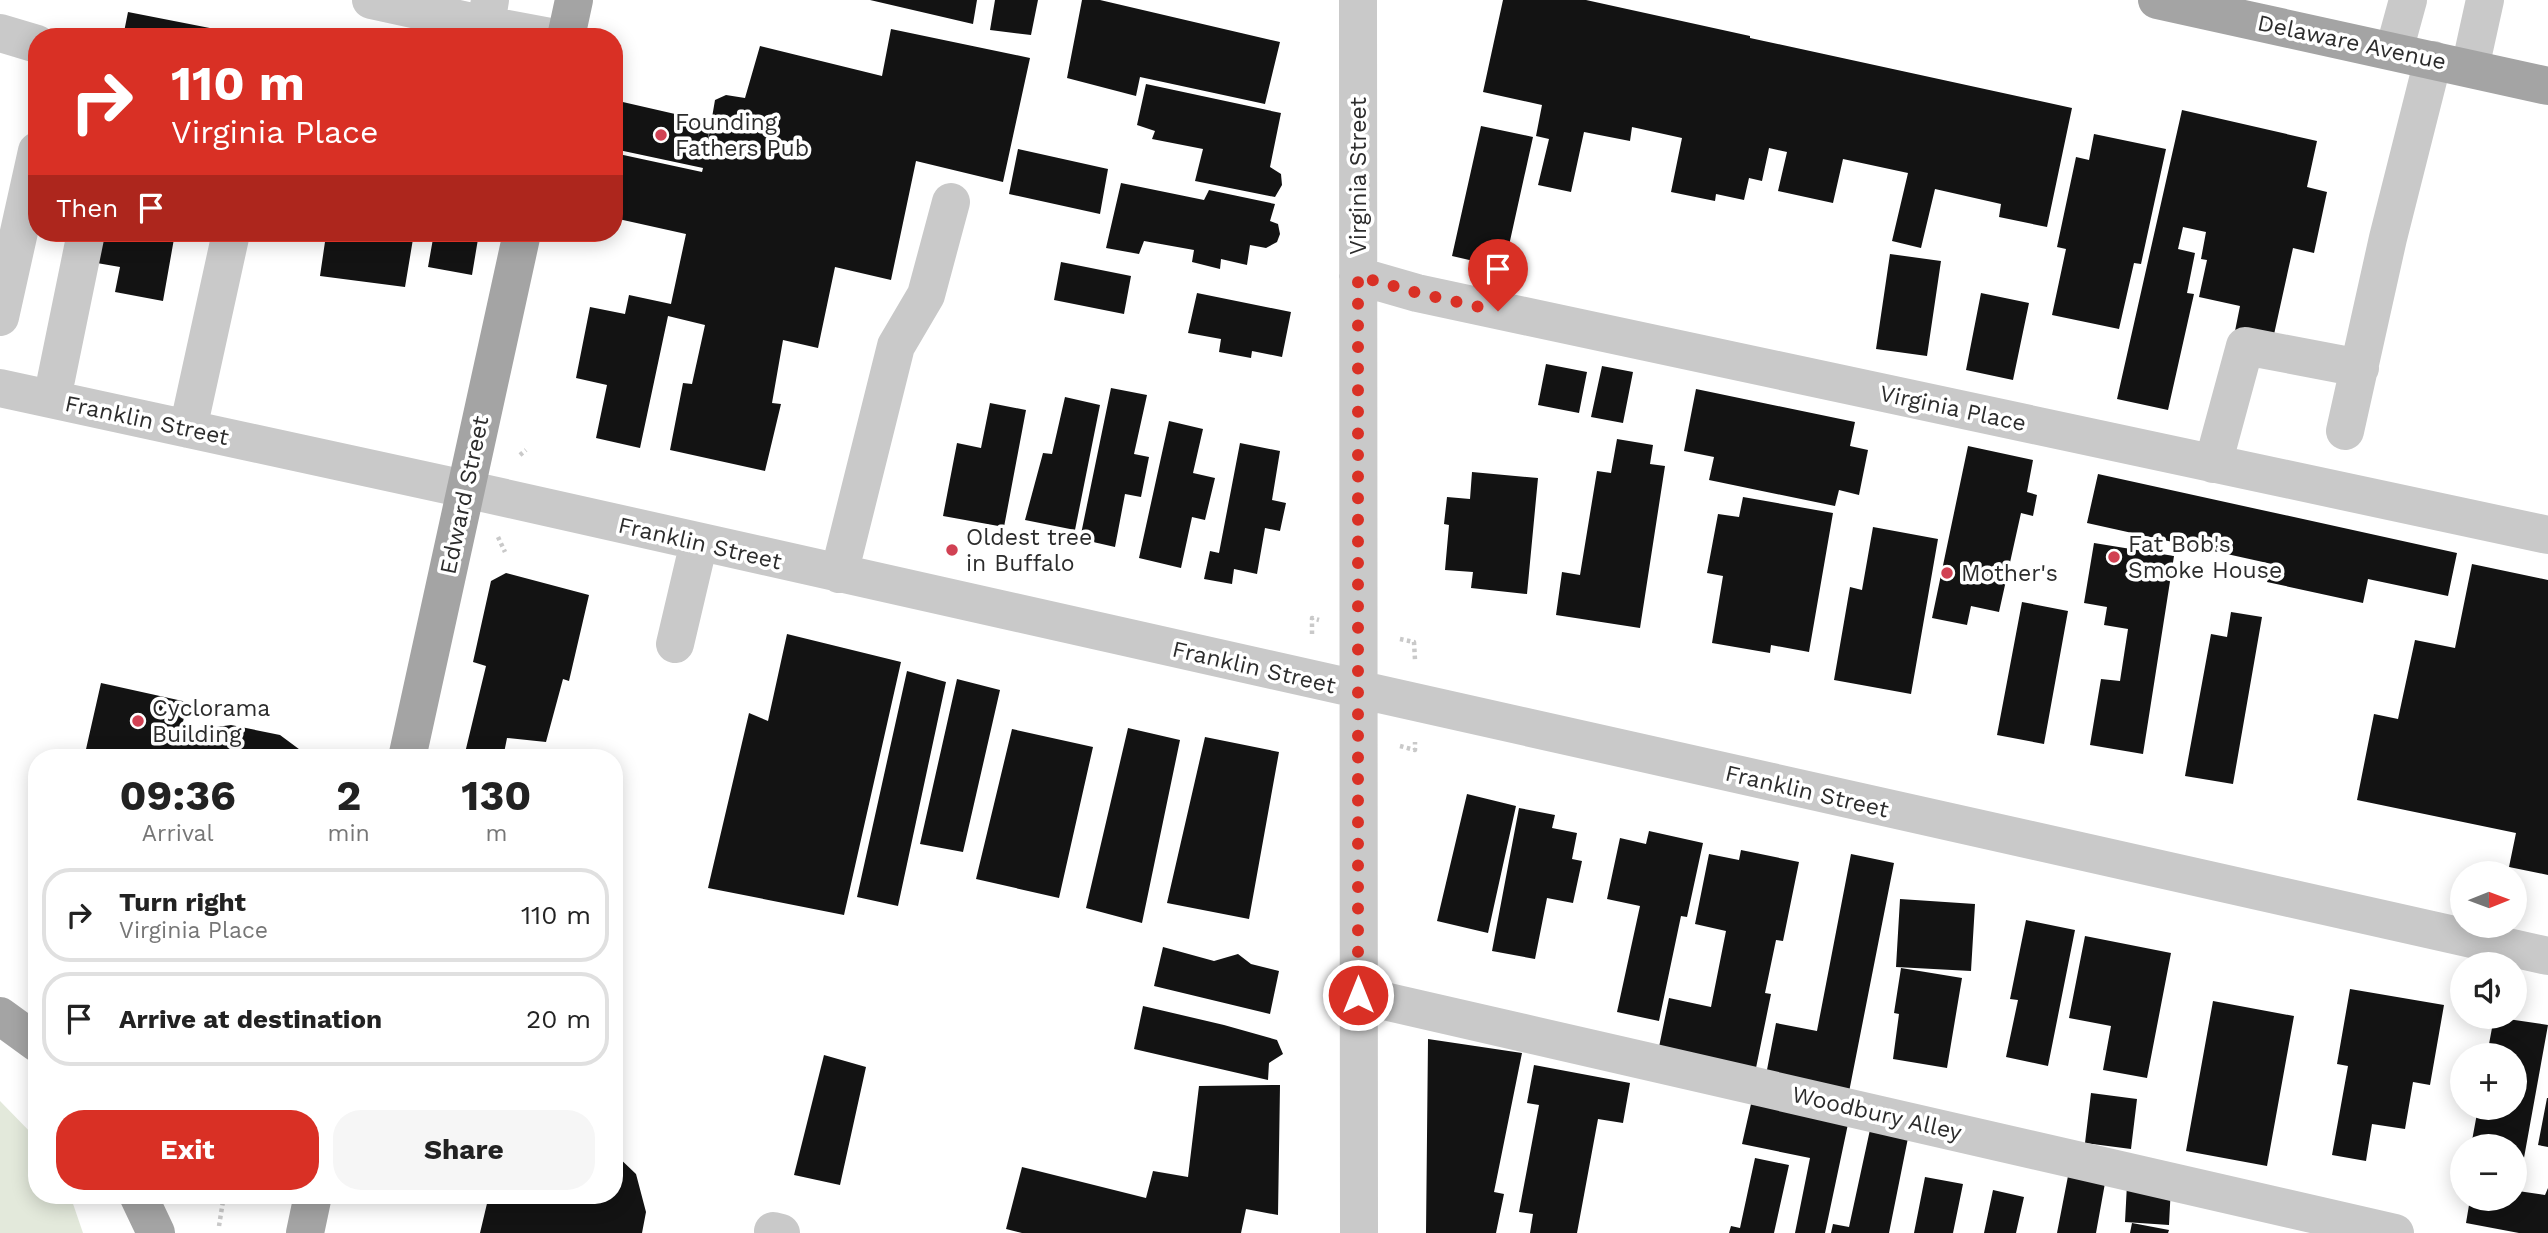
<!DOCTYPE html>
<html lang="en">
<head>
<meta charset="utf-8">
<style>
  body { margin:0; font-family:"Work Sans",sans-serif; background:#f6f6f6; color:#222; height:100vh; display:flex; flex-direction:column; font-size:26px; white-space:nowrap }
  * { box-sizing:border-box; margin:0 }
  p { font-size:23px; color:#767676 }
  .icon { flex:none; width:38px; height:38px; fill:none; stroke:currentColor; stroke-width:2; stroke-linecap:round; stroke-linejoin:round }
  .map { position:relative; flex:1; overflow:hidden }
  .details { position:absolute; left:28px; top:749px; width:595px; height:455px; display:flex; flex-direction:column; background:#fff; border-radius:28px; box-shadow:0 4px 18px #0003 }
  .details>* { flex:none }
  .top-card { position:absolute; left:28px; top:28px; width:595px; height:214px; border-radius:28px; box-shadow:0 4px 18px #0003; background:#d93025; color:#fff; overflow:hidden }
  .needle { width:46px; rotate:89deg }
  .tools { position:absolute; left:2450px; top:861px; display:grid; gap:14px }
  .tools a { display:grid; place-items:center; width:77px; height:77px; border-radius:50%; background:#fff; box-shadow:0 4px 18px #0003; font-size:35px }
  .pin { position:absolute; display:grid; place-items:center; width:60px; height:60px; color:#fff; margin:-72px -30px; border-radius:50% 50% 50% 0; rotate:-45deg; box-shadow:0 0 7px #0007 }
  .pin .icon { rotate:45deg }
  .me { position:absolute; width:77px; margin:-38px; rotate:0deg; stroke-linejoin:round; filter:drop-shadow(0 0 5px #0008) }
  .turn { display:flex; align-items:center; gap:24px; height:147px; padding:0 28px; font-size:32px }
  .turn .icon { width:91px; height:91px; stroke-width:2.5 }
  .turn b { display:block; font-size:49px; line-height:60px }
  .then { display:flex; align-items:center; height:66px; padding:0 28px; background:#0003; gap:14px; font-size:26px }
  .eta { display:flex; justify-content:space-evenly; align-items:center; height:119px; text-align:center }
  .eta b { font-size:42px; font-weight:700; line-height:49px }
  .button { display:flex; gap:14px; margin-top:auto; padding:14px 28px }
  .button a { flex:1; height:80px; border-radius:28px; background:#d93025; color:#fff; font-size:28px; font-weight:700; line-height:80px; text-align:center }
  .button a+a { background:#f6f6f6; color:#222 }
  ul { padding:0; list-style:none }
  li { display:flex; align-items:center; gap:21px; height:94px; margin:0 14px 10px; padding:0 14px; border:4px solid #e0e0e0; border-radius:28px }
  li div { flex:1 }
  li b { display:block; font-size:26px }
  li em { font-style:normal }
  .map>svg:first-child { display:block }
</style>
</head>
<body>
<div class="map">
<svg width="2548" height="1233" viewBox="0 0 2548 1233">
  <rect width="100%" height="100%" fill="#fff"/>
  <path fill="#e3e9db" d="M0 1101 37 1139V1195H70L83 1233H0Z"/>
  <path fill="#131313" d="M870 0H977L973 24Z
    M995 0H1038L1031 35 990 30Z
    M1082 0H1100L1280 42 1265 104 1140 77 1136 96 1067 78Z
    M1503 0H1586L1750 36V38L2072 108 2047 227 1999 217 2001 204 1935 189 1921 248 1892 241 1908 173 1843 159 1833 203 1778 191 1787 152 1769 148 1762 181 1749 178 1744 200 1716 194 1715 201 1671 192 1682 138 1632 127 1630 141 1584 132 1571 192 1538 185 1549 139 1536 136 1542 105 1483 92Z
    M128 12 220 30 219 37H123Z
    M891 29 1030 58 1003 182 916 161 891 280 835 267 818 348 783 340 772 403 781 404 765 471 670 450 683 383 692 384 705 325 668 316 640 448 596 438 607 385 576 378 590 307 625 314 629 295 671 304 686 234 614 218V153L702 172 703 168 614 149V100L710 122 708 141 715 100 726 95 745 98 760 46 882 76Z
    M1146 84 1281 113 1270 167 1281 174 1282 185 1275 197 1195 181 1203 149 1152 139 1155 131 1137 125Z
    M2182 110 2317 141 2307 187 2327 192 2314 253 2293 248 2273 339 2235 331 2240 306 2199 297 2207 260 2201 259 2206 232 2183 227 2178 249 2195 253 2187 293 2194 294 2168 410 2117 399Z
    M1481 126 1533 137 1504 268 1452 256Z
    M2094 134 2166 149 2141 264 2134 263 2119 329 2052 315 2066 249 2057 247 2076 157 2089 160Z
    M1018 149 1108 169 1100 214 1009 194Z
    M1121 183 1204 200 1209 190 1275 204 1270 221 1278 224 1280 234 1277 242 1266 248 1250 245 1247 265 1221 259 1220 269 1192 262 1194 250 1144 241 1139 254 1106 248Z
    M96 233H175L163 301 115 292 120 267 91 262Z
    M319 233H414L405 287 320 276 326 235Z
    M434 233H479L472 275 428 267Z
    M1890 254 1941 261 1927 356 1876 349Z
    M1061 262 1131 276 1124 314 1054 300Z
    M1197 293 1291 312 1282 357 1252 351 1251 358 1219 352 1221 339 1188 333Z
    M1981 293 2029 303 2013 380 1966 370Z
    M1546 364 1587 372 1579 413 1538 405Z
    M1602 366 1633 372 1623 423 1591 417Z
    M1111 388 1147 395 1134 454 1149 457 1141 497 1125 494 1115 547 1080 539Z
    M1696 389 1855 422 1850 446 1868 450 1859 495 1839 490 1835 506 1709 480 1714 457 1684 451Z
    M1065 397 1100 405 1075 530 1025 520 1043 453 1052 454Z
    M990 403 1026 410 1004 527 943 516 957 443 981 448Z
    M1169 421 1203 429 1193 473 1215 478 1205 520 1192 517 1181 568 1139 558Z
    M1617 439 1653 445 1650 464 1665 466 1640 628 1556 615 1562 572 1580 575 1597 471 1611 473Z
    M1240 443 1280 451 1272 500 1286 503 1280 531 1265 528 1257 574 1234 569 1232 584 1204 579 1210 551 1219 553Z
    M1968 446 2033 460 2027 492 2037 495 2033 516 2021 513 1999 612 1971 606 1967 625 1932 618Z
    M1472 472 1538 478 1527 594 1471 588 1473 572 1445 570 1449 525 1444 524 1447 497 1470 499Z
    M2098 474 2457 553 2448 596 2368 579 2363 603 2267 582 2272 564 2087 523Z
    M1743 497 1833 513 1809 652 1771 645 1770 653 1712 643 1723 576 1707 573 1718 514 1739 517Z
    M1873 527 1938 539 1911 694 1834 680 1850 587 1862 590Z
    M2094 543 2174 556 2143 754 2090 745 2101 679 2120 681 2128 629 2104 625 2107 607 2084 603Z
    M2472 564 2548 580V875L2509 867 2516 833 2357 800 2374 714 2398 719 2415 640 2455 648Z
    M506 573 589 595 569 681 563 679 546 742 507 738 503 758H467L464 757 486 666 473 662 491 581Z
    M2022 602 2068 611 2044 744 1997 735Z
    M2231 612 2262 617 2233 784 2185 776 2211 634 2227 637Z
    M787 634 901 662 844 915 708 888 749 713 768 721Z
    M907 671 946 682 898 906 857 897Z
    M957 679 1000 690 963 852 920 844Z
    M101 683 187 702 181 732 231 725 280 735 311 758H84Z
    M1128 728 1180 740 1142 923 1086 908Z
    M1012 729 1093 747 1059 898 976 879Z
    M1205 737 1279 752 1249 919 1167 903Z
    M1467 794 1516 806 1488 933 1437 921Z
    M1519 808 1555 815 1552 828 1577 833 1572 859 1582 861 1573 903 1547 898 1535 959 1492 951Z
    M1649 831 1703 843 1687 917 1681 916 1659 1021 1617 1012 1640 906 1607 899 1620 838 1646 844Z
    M1741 850 1799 862 1783 941 1776 940 1765 993 1771 994 1756 1068 1659 1047 1669 998 1711 1007 1726 931 1695 924 1709 854 1739 860Z
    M1851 854 1894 863 1849 1092 1766 1075 1776 1023 1817 1031Z
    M1900 899 1975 904 1971 971 1896 967Z
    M2026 920 2075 930 2048 1066 2006 1057 2018 1000 2010 999Z
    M2085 936 2171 953 2147 1078 2103 1070 2111 1026 2069 1018Z
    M1163 947 1214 961 1238 954 1251 964 1279 971 1270 1014 1154 986Z
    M1901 968 1962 978 1947 1068 1893 1059 1899 1014 1894 1013Z
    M2350 989 2444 1005 2430 1085 2413 1082 2405 1129 2372 1124 2366 1161 2332 1155 2348 1066 2337 1064Z
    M2213 1001 2294 1016 2267 1166 2186 1151Z
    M1143 1006 1224 1025 1277 1040 1283 1054 1269 1063 1268 1080 1134 1049Z
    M2494 1017 2548 1025 2518 1191 2545 1195 2548 1188V1233H2519L2466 1223 2470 1199H2515V1146H2471L2478 1108H2515V1055H2487Z
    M1428 1039 1522 1053 1494 1192 1504 1194 1496 1233H1426Z
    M824 1055 866 1067 840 1185 794 1175Z
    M1534 1065 1630 1083 1623 1123 1598 1119 1577 1233H1530L1533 1214 1519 1212 1539 1105 1527 1103Z
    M1280 1085 1278 1215 1246 1209 1241 1233H1022L1006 1229 1022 1167 1146 1198 1153 1171 1188 1177 1199 1086Z
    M2091 1093 2137 1099 2131 1149 2085 1143Z
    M2547 1098H2548V1147L2538 1145Z
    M1751 1104 1848 1124 1825 1233H1795L1810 1158 1742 1144Z
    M1871 1125 1909 1133 1889 1233H1831L1833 1224 1849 1227Z
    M614 1153 636 1174 646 1212 642 1233H480L489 1195H614Z
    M1755 1158 1789 1165 1774 1233H1729L1731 1226 1740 1228Z
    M2068 1176 2105 1183 2096 1233H2057Z
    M1925 1177 1963 1184 1953 1233H1914Z
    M2127 1184 2171 1186 2169 1225 2125 1222Z
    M1993 1190 2024 1197 2016 1233H1984Z
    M2132 1223 2169 1230 2168 1233H2130Z"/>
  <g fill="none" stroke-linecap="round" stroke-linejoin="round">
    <path stroke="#c9c9c9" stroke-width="4.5" stroke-dasharray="3.5 3.5" stroke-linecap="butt" d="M520 455 526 450
      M498 537 505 552
      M1312 634V618L1319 620
      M1400 639 1414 642 1415 660
      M1400 746 1415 750V742
      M219 1226 224 1195"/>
    <path stroke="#c9c9c9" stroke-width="38" d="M371 0 486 25 490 0
      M1358 0 1359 1233
      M486 25 550 37
      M0 33 37 44
      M2394 51 2408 0
      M2470 68 2485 0
      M1358 276 1417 293 2548 535
      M0 317 37 151
      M0 388 465 489 2548 956
      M52 399 86 233
      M188 429 231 233
      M2345 431 2388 238 2433 60
      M2213 464 2245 346 2360 368
      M839 574 896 346 926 295 951 202
      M675 644 699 542
      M1358 995 2395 1233
      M773 1231 781 1233"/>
    <path stroke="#a4a4a4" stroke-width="38" d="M2157 0 2548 86
      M566 37 574 0
      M407 758 522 233
      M0 1016 37 1043
      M138 1195 156 1233
      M305 1233 313 1195"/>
  </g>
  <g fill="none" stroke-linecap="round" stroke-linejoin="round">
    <path stroke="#d93025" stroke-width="12" stroke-dasharray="0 21.6" d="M1358 995V276L1418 293 1498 311"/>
  </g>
  <g fill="#d14153" stroke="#fff" stroke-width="2.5">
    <circle cx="661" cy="135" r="7"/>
    <circle cx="952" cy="550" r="7"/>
    <circle cx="2114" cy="557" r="7"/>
    <circle cx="1947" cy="573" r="7"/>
    <circle cx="138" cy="721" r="7"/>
  </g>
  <g text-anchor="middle" stroke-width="7" stroke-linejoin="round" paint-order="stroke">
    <g font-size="23" fill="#2c2c2c" stroke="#fff">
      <text transform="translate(2352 42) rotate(12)" y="8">Delaware Avenue</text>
      <text transform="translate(1358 176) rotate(-90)" y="8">Virginia Street</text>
      <text transform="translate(1953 408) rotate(12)" y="8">Virginia Place</text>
      <text transform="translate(147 420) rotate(12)" y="8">Franklin Street</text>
      <text transform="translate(464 495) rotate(-78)" y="8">Edward Street</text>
      <text transform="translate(700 543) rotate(13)" y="8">Franklin Street</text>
      <text transform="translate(1254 667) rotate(13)" y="8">Franklin Street</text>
      <text transform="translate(1807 791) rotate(13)" y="8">Franklin Street</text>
      <text transform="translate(1877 1113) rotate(13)" y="8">Woodbury Alley</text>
    </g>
    <g font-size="23" fill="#2c2c2c" stroke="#fff" text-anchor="start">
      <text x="675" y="130">Founding<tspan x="675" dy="26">Fathers Pub</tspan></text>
      <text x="966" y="545">Oldest tree<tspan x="966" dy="26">in Buffalo</tspan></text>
      <text x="2128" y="552">Fat Bob's<tspan x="2128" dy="26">Smoke House</tspan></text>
      <text x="1961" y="581">Mother's</text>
      <text x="152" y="716">Cyclorama<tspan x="152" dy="26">Building</tspan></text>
    </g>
  </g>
</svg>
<div class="tools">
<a><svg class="needle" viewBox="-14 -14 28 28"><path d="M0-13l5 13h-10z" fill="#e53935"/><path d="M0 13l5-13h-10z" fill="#767676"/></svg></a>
<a><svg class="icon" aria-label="sound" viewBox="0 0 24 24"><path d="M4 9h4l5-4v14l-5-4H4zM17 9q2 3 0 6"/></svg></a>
<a>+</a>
<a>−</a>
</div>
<div class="pin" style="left:1498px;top:311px;background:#d93025"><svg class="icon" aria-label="arrive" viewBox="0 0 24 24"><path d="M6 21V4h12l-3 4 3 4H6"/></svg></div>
<svg class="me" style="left:1358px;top:995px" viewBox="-20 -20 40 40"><circle r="17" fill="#d93025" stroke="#fff" stroke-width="3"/><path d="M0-11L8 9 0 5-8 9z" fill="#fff"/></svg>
<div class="top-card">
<div class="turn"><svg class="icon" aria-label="right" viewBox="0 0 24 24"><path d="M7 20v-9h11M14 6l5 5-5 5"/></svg><div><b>110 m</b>Virginia Place</div></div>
<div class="then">Then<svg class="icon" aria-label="arrive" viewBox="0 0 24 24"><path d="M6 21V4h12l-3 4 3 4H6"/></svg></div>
</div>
<section class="details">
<div class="eta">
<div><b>09:36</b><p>Arrival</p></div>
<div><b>2</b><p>min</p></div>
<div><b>130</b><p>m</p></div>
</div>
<ul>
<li><svg class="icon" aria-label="right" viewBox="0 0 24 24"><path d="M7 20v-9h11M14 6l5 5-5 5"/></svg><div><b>Turn right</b><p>Virginia Place</p></div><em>110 m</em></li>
<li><svg class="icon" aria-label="arrive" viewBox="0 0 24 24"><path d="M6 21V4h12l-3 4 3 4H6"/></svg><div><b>Arrive at destination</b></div><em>20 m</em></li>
</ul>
<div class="button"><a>Exit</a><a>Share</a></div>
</section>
</div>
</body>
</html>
